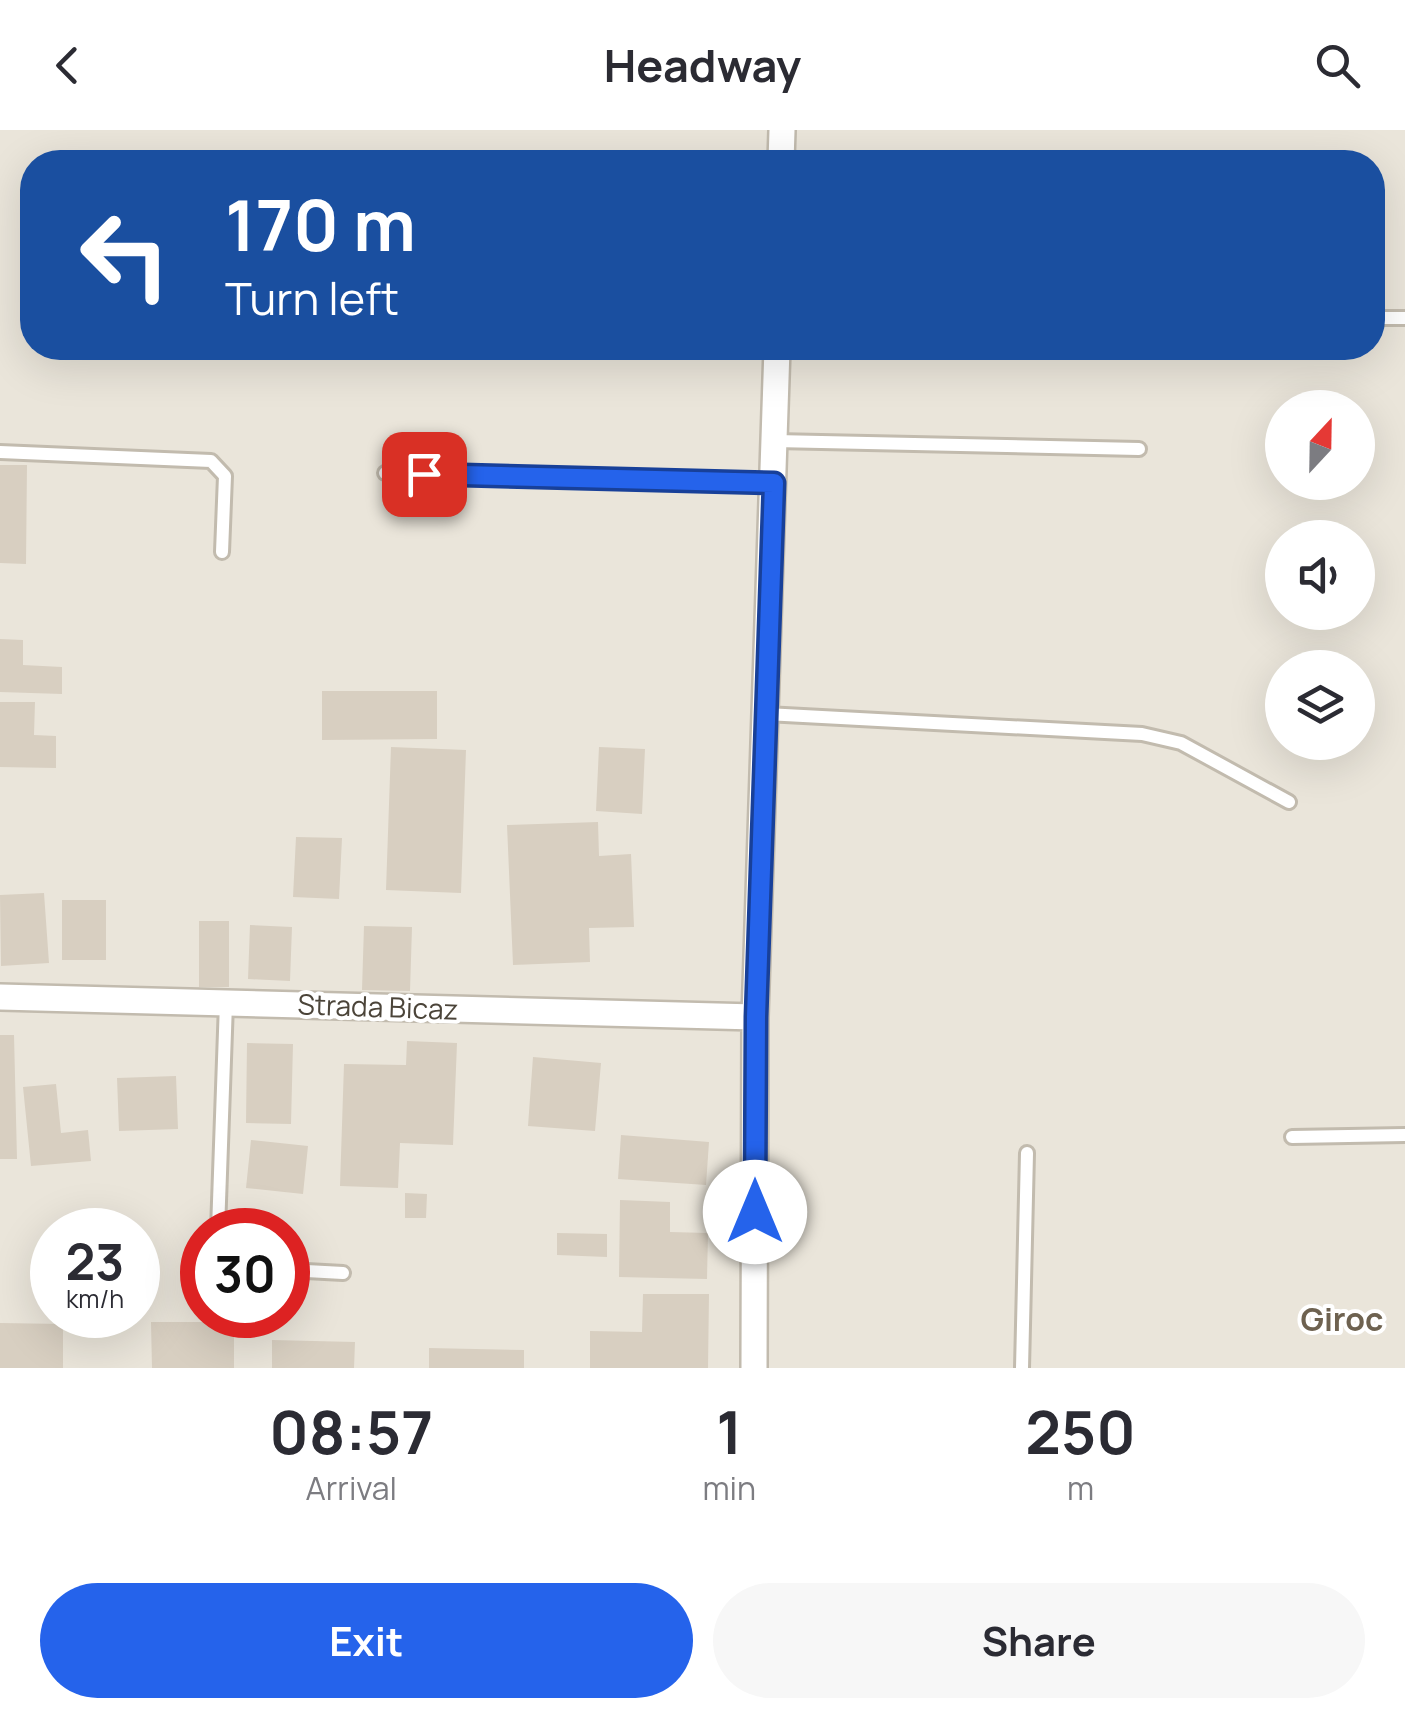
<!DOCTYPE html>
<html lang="en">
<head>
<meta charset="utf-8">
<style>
  body { margin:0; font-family:Manrope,sans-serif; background:#f7f7f7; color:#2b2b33; height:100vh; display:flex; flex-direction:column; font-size:38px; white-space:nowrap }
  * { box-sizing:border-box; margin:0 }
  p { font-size:32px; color:#7c7c81 }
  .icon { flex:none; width:55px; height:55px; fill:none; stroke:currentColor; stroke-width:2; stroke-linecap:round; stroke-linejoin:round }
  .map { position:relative; height:1238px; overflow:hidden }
  .side { display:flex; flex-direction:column; background:#fff; flex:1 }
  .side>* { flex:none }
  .hud { position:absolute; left:20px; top:20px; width:1365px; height:210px; border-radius:40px; box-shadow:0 10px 40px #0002; background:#1a4fa0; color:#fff; overflow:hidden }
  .needle { width:65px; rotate:22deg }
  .buttons { position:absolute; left:1265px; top:260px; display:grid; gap:20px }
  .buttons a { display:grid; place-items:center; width:110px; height:110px; border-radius:50%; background:#fff; box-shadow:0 10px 40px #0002; font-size:50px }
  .speed { position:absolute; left:30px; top:1078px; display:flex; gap:20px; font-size:50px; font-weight:700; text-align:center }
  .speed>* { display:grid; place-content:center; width:130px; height:130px; border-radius:50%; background:#fff; box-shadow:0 10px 40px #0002; line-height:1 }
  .speed small { font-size:25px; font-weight:400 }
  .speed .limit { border:15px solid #d22; background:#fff; color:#111 }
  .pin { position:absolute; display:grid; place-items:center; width:85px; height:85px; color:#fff; margin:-42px; border-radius:20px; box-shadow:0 5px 15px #0006 }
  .me { position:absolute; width:110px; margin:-55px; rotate:0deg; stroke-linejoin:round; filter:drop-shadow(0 0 8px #0008) }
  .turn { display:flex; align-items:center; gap:35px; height:210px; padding:0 40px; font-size:45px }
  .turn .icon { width:130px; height:130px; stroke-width:2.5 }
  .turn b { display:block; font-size:70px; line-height:85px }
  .eta { display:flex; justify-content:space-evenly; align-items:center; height:170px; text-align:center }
  .eta b { font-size:60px; font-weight:700; line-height:70px }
  .action { display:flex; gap:20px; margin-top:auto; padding:20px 40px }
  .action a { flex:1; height:115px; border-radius:60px; background:#2563eb; color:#fff; font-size:40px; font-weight:700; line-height:115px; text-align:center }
  .action a+a { background:#f7f7f7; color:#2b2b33 }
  header { display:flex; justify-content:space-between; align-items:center; height:130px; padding:0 40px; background:#fff; font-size:45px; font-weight:700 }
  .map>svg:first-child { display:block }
</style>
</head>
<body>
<header><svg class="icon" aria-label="back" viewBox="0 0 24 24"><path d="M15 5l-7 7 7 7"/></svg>Headway<svg class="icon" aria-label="search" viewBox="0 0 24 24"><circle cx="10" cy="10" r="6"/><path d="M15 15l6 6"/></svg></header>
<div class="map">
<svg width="1405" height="1238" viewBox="0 0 1405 1238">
  <rect width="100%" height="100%" fill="#f6f3ec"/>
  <path fill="#eae5da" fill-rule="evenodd" d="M0 0H1405V1238H0ZM32 32H1372V218H32ZM1282 278H1358V352H1282ZM1282 408H1358V482H1282ZM1282 538H1358V612H1282ZM52 1100H138V1185H52ZM202 1100H288V1185H202Z"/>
  <path fill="#d8cfc1" d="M0 335H27L26 434 0 433Z
    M0 509 23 510V535L62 537V564L0 562Z
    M322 561H437V609L322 610Z
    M0 572H35L34 605 56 606V638L0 637Z
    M391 617 466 620 461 763 386 760Z
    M599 617 645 619 642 684 596 681Z
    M598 692 599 726 631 724 634 797 589 798 590 832 513 835 507 695Z
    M296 707 342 708 339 769 293 767Z
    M44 763 49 833 1 836 0 765Z
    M62 770H106V830H62Z
    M199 791H229V857H199Z
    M250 795 292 797 290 851 248 849Z
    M364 796 412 797 410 861 362 860Z
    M0 905H14L17 1029H0Z
    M407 911 457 913 453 1015 400 1013 398 1058 340 1056 344 934 406 935Z
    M247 913 293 914 291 994 246 993Z
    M533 927 601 933 595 1001 528 996Z
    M176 946 178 999 119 1001 117 948Z
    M56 954 61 1003 88 1000 91 1031 31 1036 23 957Z
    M621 1005 709 1012 706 1055 618 1049Z
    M251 1010 308 1016 303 1064 246 1058Z
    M405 1063 427 1064 426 1088H405Z
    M620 1070 670 1072V1102L708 1103 707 1149 619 1147Z
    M557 1103 607 1104V1127L557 1125Z
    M643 1164H709L708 1238H590V1201L642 1202Z
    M151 1192H234V1238H152Z
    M0 1193 63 1194V1238H0Z
    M272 1210 355 1212 354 1238H272Z
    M429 1218 524 1220V1238H429Z"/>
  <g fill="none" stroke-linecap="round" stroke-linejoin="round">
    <g stroke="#c2bbae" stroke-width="18">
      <path id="service" d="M781 29 840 32
        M1372 188H1405
        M775 311 1139 319
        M0 322 211 331 225 346 222 422
        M385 343 774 353
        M766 584 1142 604 1181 613 1289 672
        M1292 1007 1405 1005
        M218 1100 226 873
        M288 1140 343 1143
        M1022 1238 1027 1023"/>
    </g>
    <g stroke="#c2bbae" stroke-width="30">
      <path id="minor" d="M781 32 782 0
        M0 867 755 887
        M754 1238 755 887 777 218"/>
    </g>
    <use href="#service" stroke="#fff" stroke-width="12"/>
    <use href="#minor" stroke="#fff" stroke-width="25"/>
  </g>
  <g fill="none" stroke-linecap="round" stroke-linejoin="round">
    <g stroke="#184099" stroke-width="25">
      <path id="route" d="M424 344 774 353 756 887 755 1082"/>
    </g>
    <use href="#route" stroke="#2563eb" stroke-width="18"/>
  </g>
  <g text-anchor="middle" stroke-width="8" stroke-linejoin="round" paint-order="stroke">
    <g font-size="28" fill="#4b4439" stroke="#fff">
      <text transform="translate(378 877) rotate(2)" y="10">Strada Bicaz</text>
    </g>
    <g font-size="32" font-weight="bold" fill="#6e6250" stroke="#fff">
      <text x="1342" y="1201">Giroc</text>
    </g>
  </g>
</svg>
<div class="buttons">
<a><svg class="needle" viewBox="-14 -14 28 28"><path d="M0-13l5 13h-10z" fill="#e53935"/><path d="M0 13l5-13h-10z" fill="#7c7c81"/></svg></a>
<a><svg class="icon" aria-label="sound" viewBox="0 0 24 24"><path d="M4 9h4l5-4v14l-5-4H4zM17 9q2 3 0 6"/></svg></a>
<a><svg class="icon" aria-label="layers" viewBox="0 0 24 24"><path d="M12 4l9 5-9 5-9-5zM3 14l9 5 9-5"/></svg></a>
</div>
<div class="speed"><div>23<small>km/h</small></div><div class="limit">30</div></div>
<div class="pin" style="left:424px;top:344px;background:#d93025"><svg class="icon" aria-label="arrive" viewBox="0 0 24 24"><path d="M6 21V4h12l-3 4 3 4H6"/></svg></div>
<svg class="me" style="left:755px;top:1082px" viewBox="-20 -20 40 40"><circle r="19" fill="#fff"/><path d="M0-13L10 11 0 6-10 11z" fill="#2563eb"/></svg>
<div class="hud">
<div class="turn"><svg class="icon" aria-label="left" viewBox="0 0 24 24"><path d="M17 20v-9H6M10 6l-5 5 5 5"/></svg><div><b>170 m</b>Turn left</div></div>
</div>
</div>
<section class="side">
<div class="eta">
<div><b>08:57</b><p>Arrival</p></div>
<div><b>1</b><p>min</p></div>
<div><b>250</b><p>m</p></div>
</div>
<div class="action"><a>Exit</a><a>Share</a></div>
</section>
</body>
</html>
